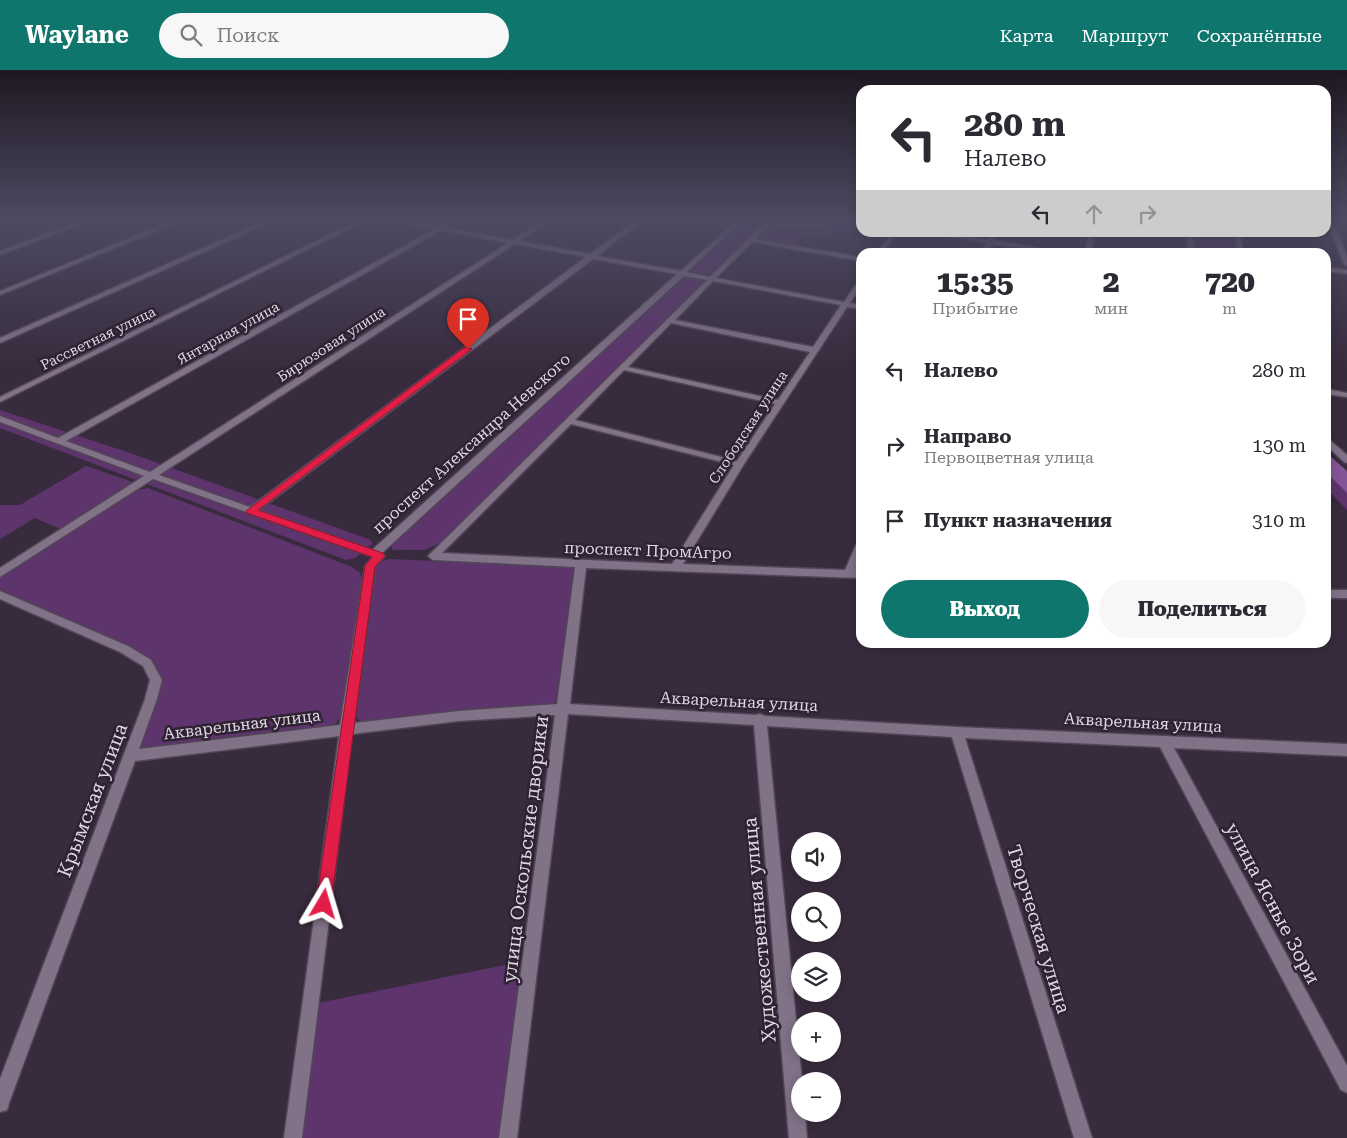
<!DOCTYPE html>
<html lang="ru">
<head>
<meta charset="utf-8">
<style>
  body { margin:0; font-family:"Roboto Serif",serif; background:#f7f7f7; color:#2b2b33; height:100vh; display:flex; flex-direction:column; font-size:19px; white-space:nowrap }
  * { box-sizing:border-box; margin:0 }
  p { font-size:16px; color:#7c7c81 }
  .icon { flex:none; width:28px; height:28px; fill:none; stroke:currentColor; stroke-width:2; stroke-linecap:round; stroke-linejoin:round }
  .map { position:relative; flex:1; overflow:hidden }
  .panel { position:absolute; left:856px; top:178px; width:475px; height:400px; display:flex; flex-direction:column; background:#fff; border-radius:15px; box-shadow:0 2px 12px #0003 }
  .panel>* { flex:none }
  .banner { position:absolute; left:856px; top:15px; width:475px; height:152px; border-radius:15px; box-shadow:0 2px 12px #0003; background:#fff; color:#2b2b33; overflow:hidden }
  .tools { position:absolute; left:791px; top:762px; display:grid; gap:10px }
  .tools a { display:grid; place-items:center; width:50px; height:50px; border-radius:50%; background:#fff; box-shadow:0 2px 12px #0003; font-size:25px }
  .pin { position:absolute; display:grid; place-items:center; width:42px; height:42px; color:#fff; margin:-51px -21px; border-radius:50% 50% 50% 0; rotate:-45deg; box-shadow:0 0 5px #0007 }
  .pin .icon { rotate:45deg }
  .me { position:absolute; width:55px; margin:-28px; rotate:7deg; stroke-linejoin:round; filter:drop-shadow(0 0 4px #0008) }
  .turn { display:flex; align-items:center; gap:18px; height:105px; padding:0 25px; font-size:22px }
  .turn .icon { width:65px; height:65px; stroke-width:2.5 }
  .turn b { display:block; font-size:35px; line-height:42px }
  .lanes { display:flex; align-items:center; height:48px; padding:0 25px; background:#0003; justify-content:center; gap:25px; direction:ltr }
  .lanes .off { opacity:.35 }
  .eta { display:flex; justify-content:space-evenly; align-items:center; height:85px; text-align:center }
  .eta b { font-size:30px; font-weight:800; line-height:35px }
  .primary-button { display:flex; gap:10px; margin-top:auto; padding:10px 25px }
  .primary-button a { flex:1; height:58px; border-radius:30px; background:#0f766e; color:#fff; font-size:20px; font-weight:800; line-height:58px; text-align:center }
  .primary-button a+a { background:#f7f7f7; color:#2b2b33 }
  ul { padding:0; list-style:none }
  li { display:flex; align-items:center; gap:15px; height:75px; padding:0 25px }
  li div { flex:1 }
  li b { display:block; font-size:19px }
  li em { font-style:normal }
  header { display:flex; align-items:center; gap:30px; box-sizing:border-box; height:70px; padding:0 25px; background:#0f766e; color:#fff }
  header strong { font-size:24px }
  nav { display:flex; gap:28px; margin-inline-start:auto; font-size:18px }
  .search { width:350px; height:45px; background:#f7f7f7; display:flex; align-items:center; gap:12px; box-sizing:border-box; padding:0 18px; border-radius:28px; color:#7c7c81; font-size:19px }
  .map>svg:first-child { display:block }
</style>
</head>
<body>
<header>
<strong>Waylane</strong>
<div class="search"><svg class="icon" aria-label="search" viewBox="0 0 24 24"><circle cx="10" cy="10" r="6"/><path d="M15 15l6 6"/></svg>Поиск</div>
<nav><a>Карта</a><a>Маршрут</a><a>Сохранённые</a></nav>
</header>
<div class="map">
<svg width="1347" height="1068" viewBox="0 0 1347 1068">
  <rect width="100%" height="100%" fill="#382b3d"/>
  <path fill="#5d346c" d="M746 148H769L713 203 707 205 692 203V200Z
    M845 148H861V158L844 157 830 167 803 164 791 176 761 171 756 167 772 155C798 156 821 163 845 148Z
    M1193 163H1235L1238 182H1194Z
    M687 205 702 208 705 212 441 473 424 480H393L391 475 394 470Z
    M0 340 130 383 371 470 372 474 355 488 346 490 0 358Z
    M86 396 130 411 133 414 63 460 35 448 0 469V435H20Z
    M1326 402 1347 423V440L1326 418Z
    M148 418 352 497 360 503 363 512 342 645 336 653 328 656 148 680 140 677V669L160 613 157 599 148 587 0 521V502L127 422Z
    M390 489 574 497 576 500 560 626 556 632 547 635 373 652C365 652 359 653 355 645L373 498 377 492Z
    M525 891 501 1068H302L318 933Z"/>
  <path fill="#845596" d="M1326 385 1330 386 1347 401V423L1326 402Z"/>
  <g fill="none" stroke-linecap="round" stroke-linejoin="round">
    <g stroke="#514655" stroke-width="3">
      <path id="minor" d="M0 148H5L0 151Z
        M87 148H97L0 185V181Z
        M179 148H188L0 225V221Z
        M271 148H280L0 273V268Z
        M363 148H371L0 332V327Z
        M383 148H398L440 156 454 148H462L446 158 513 170 546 148H554L519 171 590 184 639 148H646L597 186 681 201 739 148H746L687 202 710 207 769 148H776L772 152 806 155 845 148C822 162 794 159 769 155L755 169 861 187V191L752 172 716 208 844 232 859 210 861 209V216L850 233 861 235V239L847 237 744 394 683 494 845 500 856 475 861 472V487L856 500H861V508L586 498 570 634 756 645 760 644 765 646 957 657 1347 674V686L1174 678 1347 996V1023L1341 1020 1160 677 965 668 1092 1068H1074L952 667 767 656 802 1011H800V1044H805L807 1068H789L754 655 568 644 517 1068H499L555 645 459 651 352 664 302 1068H284L339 666 135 691 9 1033 7 1040 0 1042V1009L145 629 150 610 143 596 120 582 0 529V521L128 576 151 590 162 610 157 629 139 679 340 655 365 496 373 487 153 409 0 507V498L144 406 0 352V346L58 368 435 159ZM442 160 508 173 150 402 66 371ZM515 174 586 187 250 437 159 405ZM593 189 677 204 372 480 259 440ZM684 206 707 210 428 486 433 490 575 497 557 634 459 641 354 653 375 497 385 486 382 483ZM713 211 841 235 813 277 675 250ZM671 253 810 282 778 330 628 297ZM624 300 775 334 737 391 575 350ZM571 354 734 395 672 494 442 483Z
        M1326 148H1332L1347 186V196L1344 194Z
        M1335 148H1347V152L1336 149Z
        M892 162H898L884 182H878Z
        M923 162H941L988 170 991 162H997L993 170 1060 182H1048L992 174 988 182H982L986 173Z
        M1089 162H1095L1091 182H1085Z
        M1187 162H1193L1194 182H1188Z
        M1234 162H1240L1243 182H1237Z
        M1326 197 1347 200V204L1326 201Z
        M1326 319 1347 323V327L1326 324Z
        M1326 367 1347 385V393L1344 392 1326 375Z
        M1326 520H1347V528H1326Z"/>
    </g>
    <use href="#minor" fill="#817287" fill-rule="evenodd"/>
  </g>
  <linearGradient id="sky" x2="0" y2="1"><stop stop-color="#1f1822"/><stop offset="0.5" stop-color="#4d4a62"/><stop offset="1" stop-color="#4d4a62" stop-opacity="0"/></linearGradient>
  <rect width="1347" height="298" fill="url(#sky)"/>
  <path fill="#e11d48" stroke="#92132f" d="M465 277 472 279 258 440 383 483 385 486 375 497 331 834 329 839 324 842 318 839 316 834 365 496 372 487 247 443 246 441Z"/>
  <g text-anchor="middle" stroke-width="5" stroke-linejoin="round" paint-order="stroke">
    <g font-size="14" fill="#dfd7e2" stroke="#2e2233">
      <text transform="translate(228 263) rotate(-29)" y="5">Янтарная улица</text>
      <text transform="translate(98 268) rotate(-26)" y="5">Рассветная улица</text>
      <text transform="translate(331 274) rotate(-33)" y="5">Бирюзовая улица</text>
      <text transform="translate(748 357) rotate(-57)" y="5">Слободская улица</text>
    </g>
    <g font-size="16" fill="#dfd7e2" stroke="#2e2233">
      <text transform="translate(471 373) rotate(-42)" y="6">проспект Александра Невского</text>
      <text transform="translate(648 480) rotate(2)" y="6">проспект ПромАгро</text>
      <text transform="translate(739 631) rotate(3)" y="6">Акварельная улица</text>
      <text transform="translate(1143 652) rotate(3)" y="6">Акварельная улица</text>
      <text transform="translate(242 654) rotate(-7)" y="6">Акварельная улица</text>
    </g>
    <g font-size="19" fill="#dfd7e2" stroke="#2e2233">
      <text transform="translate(92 730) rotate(-69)" y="7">Крымская улица</text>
      <text transform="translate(525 779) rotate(-83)" y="7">улица Оскольские дворики</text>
      <text transform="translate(1273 833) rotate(62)" y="7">улица Ясные Зори</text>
      <text transform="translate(1039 859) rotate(73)" y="7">Творческая улица</text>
      <text transform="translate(759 860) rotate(-95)" y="7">Художественная улица</text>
    </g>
  </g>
</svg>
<div class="tools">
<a><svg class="icon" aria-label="sound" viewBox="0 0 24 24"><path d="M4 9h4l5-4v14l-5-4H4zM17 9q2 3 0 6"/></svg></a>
<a><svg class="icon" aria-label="search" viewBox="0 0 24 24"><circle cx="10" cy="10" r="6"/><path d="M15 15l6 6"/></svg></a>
<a><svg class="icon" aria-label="layers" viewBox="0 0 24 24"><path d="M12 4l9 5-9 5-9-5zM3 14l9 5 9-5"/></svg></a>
<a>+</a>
<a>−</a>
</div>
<div class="pin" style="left:468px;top:279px;background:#d93025"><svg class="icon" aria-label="arrive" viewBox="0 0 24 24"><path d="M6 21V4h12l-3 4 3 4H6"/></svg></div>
<svg class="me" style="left:324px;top:834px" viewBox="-20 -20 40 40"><path d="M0-17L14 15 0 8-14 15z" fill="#e11d48" stroke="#fff" stroke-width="4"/></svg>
<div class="banner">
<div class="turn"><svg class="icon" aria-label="left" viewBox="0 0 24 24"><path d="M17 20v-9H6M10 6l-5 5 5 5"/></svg><div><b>280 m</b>Налево</div></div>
<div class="lanes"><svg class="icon" aria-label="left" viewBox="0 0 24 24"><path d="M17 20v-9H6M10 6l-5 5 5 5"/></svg><svg class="icon off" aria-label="ahead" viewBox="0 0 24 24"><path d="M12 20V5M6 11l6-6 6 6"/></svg><svg class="icon off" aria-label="right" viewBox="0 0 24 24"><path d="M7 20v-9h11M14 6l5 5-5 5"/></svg></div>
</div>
<section class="panel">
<div class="eta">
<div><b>15:35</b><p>Прибытие</p></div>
<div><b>2</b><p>мин</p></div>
<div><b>720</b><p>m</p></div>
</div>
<ul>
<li><svg class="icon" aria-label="left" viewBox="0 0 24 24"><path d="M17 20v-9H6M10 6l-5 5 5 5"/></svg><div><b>Налево</b></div><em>280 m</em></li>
<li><svg class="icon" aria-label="right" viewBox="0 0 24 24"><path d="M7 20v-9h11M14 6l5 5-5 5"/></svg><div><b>Направо</b><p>Первоцветная улица</p></div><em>130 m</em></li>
<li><svg class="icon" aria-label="arrive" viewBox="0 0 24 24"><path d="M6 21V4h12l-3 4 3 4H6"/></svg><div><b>Пункт назначения</b></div><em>310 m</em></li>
</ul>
<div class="primary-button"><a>Выход</a><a>Поделиться</a></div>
</section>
</div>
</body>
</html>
